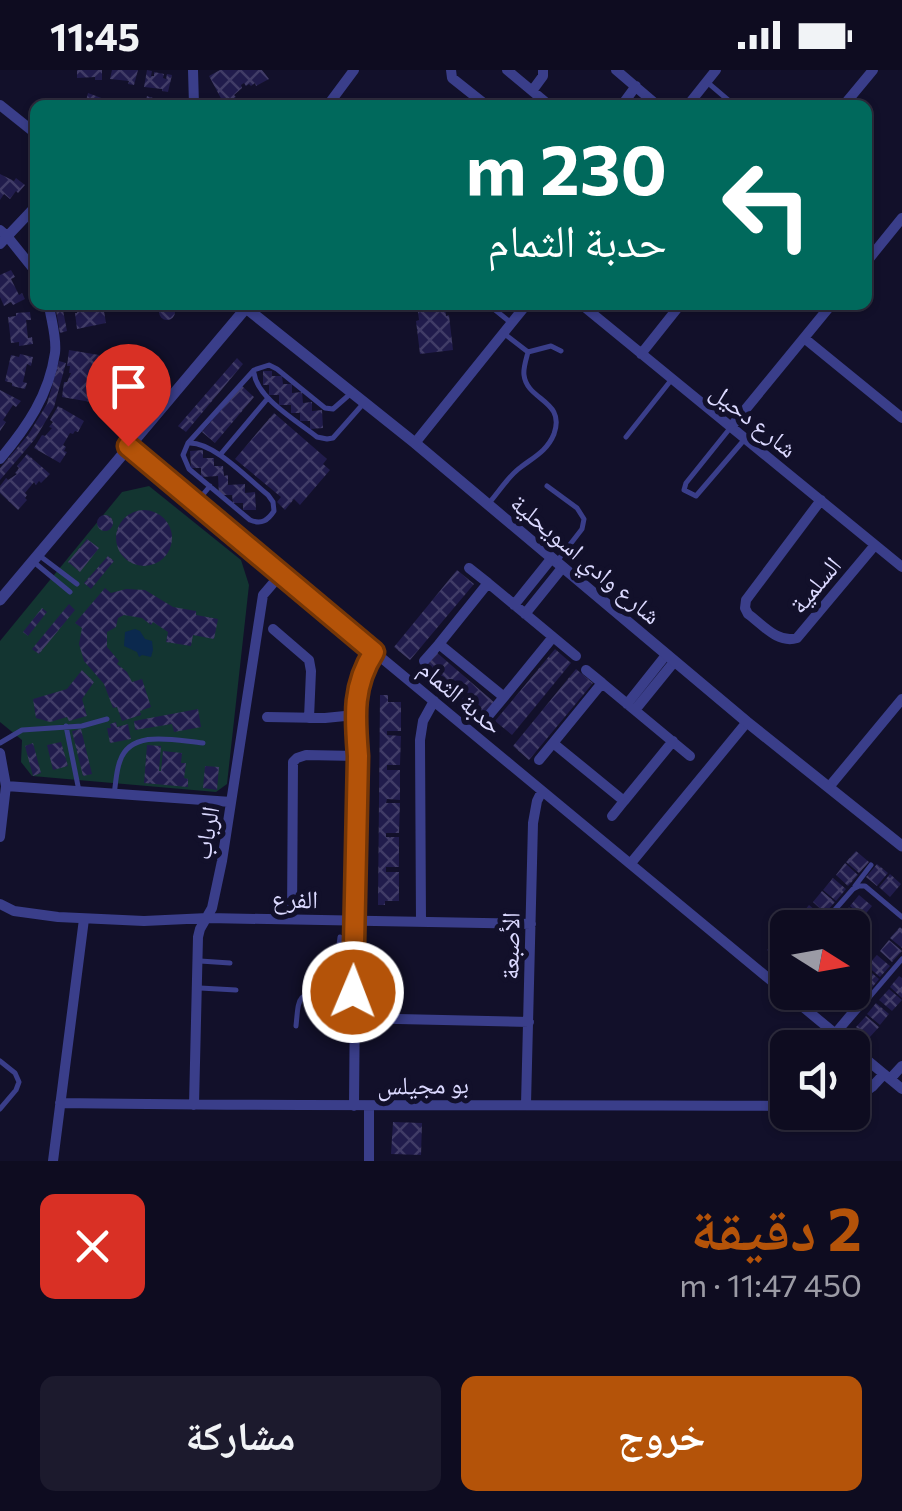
<!DOCTYPE html>
<html lang="ar">
<head>
<meta charset="utf-8">
<style>
  body { margin:0; font-family:Commissioner,"Noto Naskh Arabic",sans-serif; background:#1c1a2d; color:#f1f3f6; direction:rtl; height:100vh; display:flex; flex-direction:column; font-size:38px; white-space:nowrap }
  * { box-sizing:border-box; margin:0 }
  p { font-size:32px; color:#9b9ba5 }
  .icon { flex:none; width:55px; height:55px; fill:none; stroke:currentColor; stroke-width:2; stroke-linecap:round; stroke-linejoin:round }
  .map { position:relative; height:1091px; overflow:hidden; direction:ltr }
  .panel { display:flex; flex-direction:column; background:#0e0c20; flex:1 }
  .panel>* { flex:none }
  .guide { position:absolute; left:30px; top:30px; width:842px; height:210px; border-radius:15px; box-shadow:0 2px 8px #0004,0 0 0 2px #2e2c3e; direction:rtl; background:#00695c; color:#fff; overflow:hidden }
  .needle { width:65px; rotate:101deg }
  .buttons { position:absolute; left:770px; top:840px; display:grid; gap:20px }
  .buttons a { display:grid; place-items:center; width:100px; height:100px; border-radius:15px; background:#0e0c20; box-shadow:0 2px 8px #0004,0 0 0 2px #2e2c3e; font-size:50px }
  .pin { position:absolute; display:grid; place-items:center; width:85px; height:85px; color:#fff; margin:-102px -42px; border-radius:50% 50% 50% 0; rotate:-45deg; box-shadow:0 0 10px #0007 }
  .pin .icon { rotate:45deg }
  .me { position:absolute; width:110px; margin:-55px; rotate:1deg; stroke-linejoin:round; filter:drop-shadow(0 0 8px #0008) }
  .turn { display:flex; align-items:center; gap:35px; height:210px; padding:0 40px; font-size:45px }
  .turn .icon { width:130px; height:130px; stroke-width:2.5 }
  .turn b { display:block; font-size:70px; line-height:85px }
  .round { display:grid; place-items:center; flex:none; width:105px; height:105px; border-radius:15px; background:#1c1a2d }
  .headline { display:flex; align-items:center; justify-content:space-between; height:170px; padding:0 40px }
  h1 { font-size:60px; font-weight:700; line-height:75px; color:#b45309 }
  .button { display:flex; gap:20px; margin-top:auto; padding:20px 40px }
  .button a { flex:1; height:115px; border-radius:15px; background:#b45309; color:#fff; font-size:40px; font-weight:700; line-height:115px; text-align:center }
  .button a+a { background:#1c1a2d; color:#f1f3f6 }
  .status { display:flex; justify-content:space-between; align-items:center; height:70px; padding:0 50px; background:#0e0c20; direction:ltr }
  .status svg { height:28px; fill:currentColor }
  .map>svg:first-child { display:block }
</style>
</head>
<body>
<div class="status"><b>11:45</b><svg viewBox="0 0 49 12"><path d="M0 12V9h3v3zM5 12V6h3v6zM10 12V3h3v9zM15 12V0h3v12zM26 1h20v11H26zM47 4h2v5h-2z"/></svg></div>
<div class="map">
<svg width="902" height="1091" viewBox="0 0 902 1091">
  <defs>
    <pattern id="building-cross-hatch" width="8" height="8" patternUnits="userSpaceOnUse" patternTransform="scale(2.5)"><rect width="8" height="8" fill="#211c4c"/><path d="M0 0l8 8M0 8l8-8" fill="none" stroke="#413c67"/></pattern>
  </defs>
  <rect width="100%" height="100%" fill="#12102a"/>
  <path fill="#133531" d="M149 416 241 490 249 515 227 714 216 722 32 706 21 692 22 670 0 652V571L122 422Z"/>
  <path fill="#0b294e" d="M135 559 140 561 145 569 152 571 153 580 151 587 142 585 139 587 137 582 124 576 125 562Z"/>
  <path fill="url(#building-cross-hatch)" d="M77 0H102V10H95V7L77 8Z
    M112 0H138L134 15 128 14 129 11 110 9Z
    M147 0 152 1 151 6H154V2L164 4 163 8 166 9 167 4 172 5 168 22 162 21V19L144 17Z
    M220 0H262L269 9 256 16 255 13 251 16 249 14 246 16 244 13 241 15 242 18 234 25 236 27 224 34 209 6Z
    M88 23 104 29 102 34 98 32 97 35H85Z
    M147 26 165 32V30L171 31V35H145Z
    M0 104 14 111 16 108 25 115 18 123 16 121 10 129 4 124 0 130Z
    M11 200 15 207 11 209 19 225 22 223 25 229 13 235 11 232 4 236 0 227V205Z
    M159 242a8 8 0 1 1 16 0a8 8 0 1 1-16 0Z
    M55 235H62L67 261 60 263Z
    M78 235 101 237 102 241H104L106 253 77 259 75 243H77L76 236Z
    M417 235H445L446 246 449 245 453 280 420 284 416 251 419 250Z
    M30 242 31 250H26L28 268 32 267 33 274 19 276V272L11 273 8 247 16 246V243Z
    M69 280 99 285 97 297H94L93 301 90 300 88 315H91L90 319 93 320 91 332 62 327 64 312H67L71 303H69L70 296H67Z
    M20 284 33 287 31 296 27 294 23 312 27 313 25 319 12 316V313L5 311 11 285 19 287Z
    M237 288 243 294 186 362 178 356Z
    M59 291 66 293 54 337 35 369 0 410V398L28 365 47 334Z
    M263 301H272V306H282L283 314H292V323L302 322 303 333 312 332V341L322 340 323 358 310 359V351H300V343H291V335H279V325H269V315H263Z
    M242 316 254 327 215 373 202 362Z
    M0 320 21 331 16 337 13 335 3 350 6 352 0 361Z
    M58 336 84 351 78 362 75 361 73 364 70 363 63 375 66 377 64 381 67 382 60 393 34 378 42 365 45 366 52 358 49 357 53 352 50 350Z
    M274 343 327 389 323 394 330 400 300 435 294 429 285 440 277 432 281 427 235 389Z
    M203 380V388H214V396H223L224 406 228 405V415L245 414V423L255 422 256 440H243V433H233L232 425H219L218 406 201 407V398H191L190 381Z
    M27 384 50 404 41 413 39 411 36 415 34 412 25 423 27 425 25 428 27 430 18 440 0 423V416L6 408 8 410 17 404 15 403 19 398 17 396Z
    M116 468a28 28 0 1 1 56 0a28 28 0 1 1-56 0Z
    M97 453a8 8 0 1 1 16 0a8 8 0 1 1-16 0Z
    M87 469 99 478 80 502 68 492Z
    M108 486 114 491 91 519 84 513Z
    M457 500 474 514 410 590 394 577Z
    M105 518 111 523 126 519 145 520 173 537 196 541V545L218 549 214 569 193 565 191 576 166 572 168 562 153 552 151 555 142 548 124 545 118 548 116 557 107 562V577L119 591 117 594 127 602 132 612 142 609 151 637 140 641 141 645 122 651 117 637 113 638 104 614 84 591 79 574 82 558 75 553Z
    M69 534 75 540 39 584 32 579Z
    M42 538 47 542 28 566 23 562Z
    M555 579 571 593 512 665 495 651Z
    M435 581 495 633 480 648 423 599Z
    M576 599 593 613 529 690 513 676Z
    M82 600 94 612 82 629 87 646 69 651 67 647 50 652 36 648 33 629 67 619Z
    M380 625H388V632H401V661H387V665L401 666 400 695H387V700H400V730L387 729 386 733H400L399 763H386V767H399V797H386V802H399V831H385V835H378Z
    M198 639 201 657 174 662 172 654 135 660 134 651Z
    M116 652 117 657 128 654 131 669 110 673 107 658H111L110 654Z
    M81 659 92 704 83 706 72 661Z
    M61 672 68 696 53 700 47 675Z
    M33 673 41 703 33 706 25 676Z
    M147 675 161 676 159 701H161L163 681 182 683 181 693H186L184 708 188 709V717L144 713Z
    M205 696 219 697 217 720 203 718Z
    M856 781 869 792 859 803 846 792Z
    M845 793 858 805 848 816 836 805Z
    M877 794 888 803 877 816 866 807Z
    M890 804 901 814 890 827 879 817Z
    M833 808 846 819 836 831 823 820Z
    M822 821 835 832 825 843 813 832Z
    M859 825 872 836 863 847 850 836Z
    M809 835 822 846 813 857 800 846Z
    M849 837 862 848 854 858H850L839 848Z
    M798 848 810 858H790Z
    M900 857 902 859V878L890 868Z
    M778 867 788 875V879L778 890 767 880Z
    M889 870 902 881 892 892 880 881Z
    M877 885 890 896 880 907 867 896Z
    M866 898 879 909 870 920 857 909Z
    M899 906 902 908V928L890 917Z
    M889 919 902 930 892 941 879 930Z
    M825 922H844L834 935 822 926Z
    M846 926 851 931 843 941 837 936Z
    M876 933 889 944 880 955 867 944Z
    M866 946 879 957 869 968 856 957Z
    M393 1052 422 1053 421 1085 391 1084Z"/>
  <g fill="none" stroke-linecap="round" stroke-linejoin="round">
    <path stroke="#3a3e8a" stroke-width="5" d="M707 12 734 35
      M489 235 510 252
      M506 265 528 282
      M254 303C257 328 297 351 317 367L327 369 333 368 363 334
      M731 357 686 413 684 420 696 426 744 370
      M626 367 672 309
      M188 373C213 371 248 409 268 425L273 432 274 441C268 450 262 455 250 450L189 399 183 385 188 373 254 300 269 295 277 299 325 338 333 339 349 325
      M220 385 268 328
      M547 416 577 438 584 449 582 459 558 490
      M196 433 210 416
      M489 433C499 422 508 406 521 397 534 387 547 381 554 364 566 330 527 331 524 305 523 298 526 290 528 282L551 276 561 281
      M40 486 77 514
      M35 493 70 522
      M66 656 79 721
      M0 673 22 660 82 656 107 649
      M114 724C116 713 116 701 120 691 131 658 177 671 203 673
      M855 816 871 795
      M819 858 853 819 859 816H865L902 847
      M782 863 788 868
      M200 891 230 893
      M200 918 236 920
      M852 920 864 929
      M296 956C299 928 296 925 325 919L335 906 340 867
      M835 960 862 928
      M837 965 902 889
      M0 991 15 1003 19 1012 16 1020 0 1039"/>
    <path stroke="#3a3e8a" stroke-width="10" d="M193 0 194 35
      M451 0 452 8 486 35
      M507 0 549 35
      M616 0 657 35
      M532 21 543 6V0
      M0 35 35 63
      M328 35 354 0
      M622 35 636 16
      M688 35 716 0
      M844 35 873 0
      M0 160 7 166 35 201
      M0 174 35 137
      M868 190 902 148
      M582 235 902 497
      M804 268 902 348
      M641 284 680 235
      M731 357 831 235
      M415 373 526 235
      M127 377 902 1019
      M0 389C27 357 49 325 55 283 57 268 51 250 49 235
      M821 430 746 530 745 538 748 544C763 555 778 574 797 568L875 475
      M469 498 488 513
      M514 535 551 489
      M525 544 562 498
      M273 559 309 590 311 601 309 648
      M553 567 504 627 439 574 488 513 576 586
      M424 591 439 574
      M586 600 602 613
      M627 634 666 585
      M635 640 674 592
      M489 645 504 627
      M267 647 325 648 355 645
      M673 671 624 731 553 673 602 613 690 686
      M0 683 6 716 0 767
      M539 690 553 673
      M6 716 231 732
      M829 717 902 629
      M612 746 624 731
      M631 793 747 652
      M0 834 14 841 58 847 144 851 208 848 531 854
      M292 849 293 692 297 688 306 685 357 686
      M421 852 420 670 423 651 434 631
      M353 948 529 952
      M890 1009 902 996
      M852 1031 872 1017 884 1004
      M60 1033C302 1037 545 1034 788 1036
      M526 1034 533 753 537 731 542 721
      M194 1035 198 867 200 859 212 838 222 791 263 525 281 504
      M354 1036 357 686C355 647 352 616 374 582
      M53 1091 84 849
      M369 1091V1036"/>
    <path stroke="#3a3e8a" stroke-width="11" d="M0 530 246 238 415 373 747 652 902 776"/>
  </g>
  <g fill="none" stroke-linecap="round" stroke-linejoin="round">
    <g stroke="#753606" stroke-width="25">
      <path id="route" d="M128 376 374 582C352 616 355 647 358 686L353 922"/>
    </g>
    <use href="#route" stroke="#b45309" stroke-width="18"/>
  </g>
  <g text-anchor="middle" stroke-width="10" stroke-linejoin="round" paint-order="stroke">
    <g font-size="25" fill="#dbd9ff" stroke="#12102a">
      <text transform="translate(754 350) rotate(39)" y="9">شارع دحيل</text>
      <text transform="translate(586 489) rotate(40)" y="9">شارع وادي اسويحلية</text>
      <text transform="translate(815 515) rotate(-50)" y="9">السلمية</text>
      <text transform="translate(461 627) rotate(40)" y="9">حدبة الثمام</text>
      <text transform="translate(206 763) rotate(-80)" y="9">الرباب</text>
      <text transform="translate(295 829) rotate(1)" y="9">الفرع</text>
      <text transform="translate(510 876) rotate(-89)" y="9">الأصبعة</text>
      <text transform="translate(423 1015) rotate(-1)" y="9">بو مجيلس</text>
    </g>
  </g>
</svg>
<div class="buttons">
<a><svg class="needle" viewBox="-14 -14 28 28"><path d="M0-13l5 13h-10z" fill="#e53935"/><path d="M0 13l5-13h-10z" fill="#9b9ba5"/></svg></a>
<a><svg class="icon" aria-label="sound" viewBox="0 0 24 24"><path d="M4 9h4l5-4v14l-5-4H4zM17 9q2 3 0 6"/></svg></a>
</div>
<div class="pin" style="left:128px;top:376px;background:#d93025"><svg class="icon" aria-label="arrive" viewBox="0 0 24 24"><path d="M6 21V4h12l-3 4 3 4H6"/></svg></div>
<svg class="me" style="left:353px;top:922px" viewBox="-20 -20 40 40"><circle r="17" fill="#b45309" stroke="#fff" stroke-width="3"/><path d="M0-11L8 9 0 5-8 9z" fill="#fff"/></svg>
<div class="guide">
<div class="turn"><svg class="icon" aria-label="left" viewBox="0 0 24 24"><path d="M17 20v-9H6M10 6l-5 5 5 5"/></svg><div><b>230 m</b>حدبة الثمام</div></div>
</div>
</div>
<section class="panel">
<div class="headline"><div><h1>2 دقيقة</h1><p>450 m · 11:47</p></div><a class="round" style="background:#d93025;color:#fff"><svg class="icon" aria-label="close" viewBox="0 0 24 24"><path d="M6 6l12 12M18 6L6 18"/></svg></a></div>
<div class="button"><a>خروج</a><a>مشاركة</a></div>
</section>
</body>
</html>
